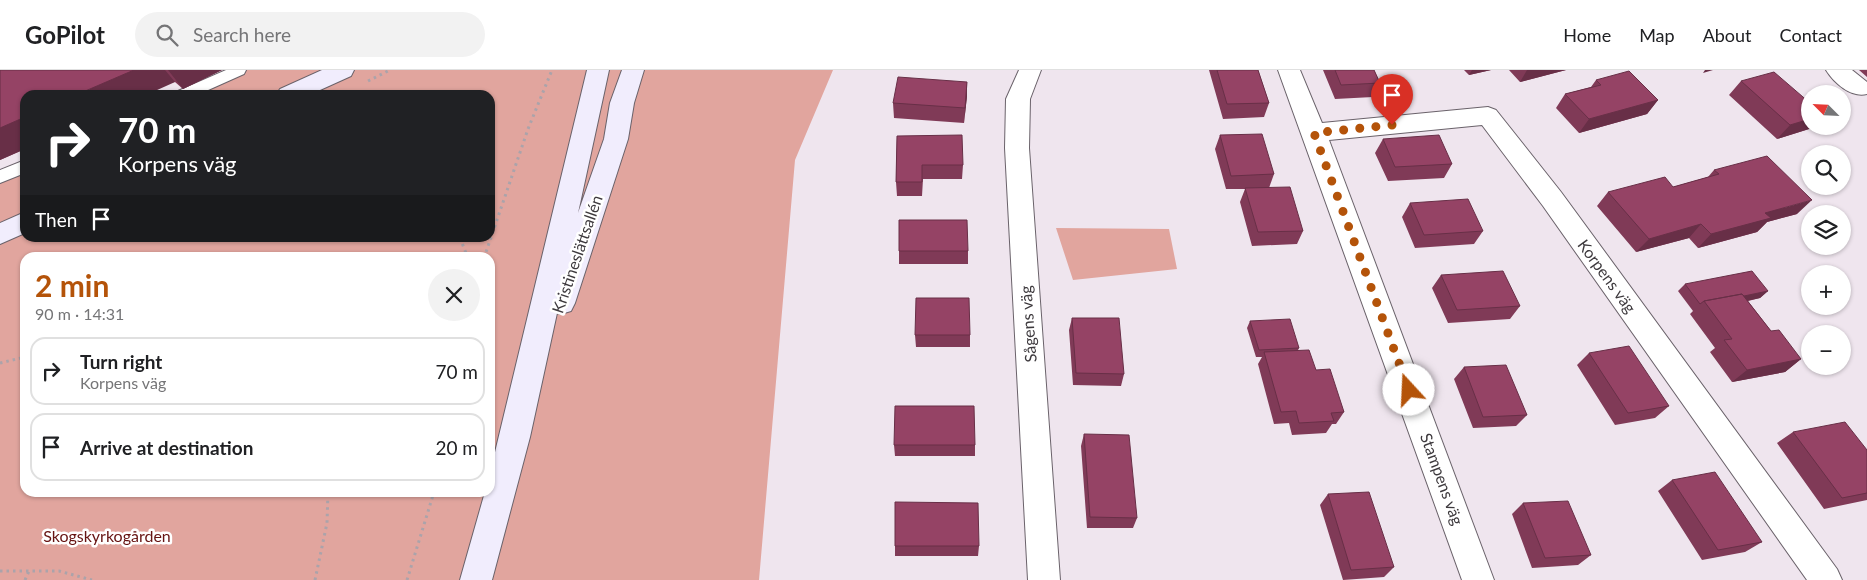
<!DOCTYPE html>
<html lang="en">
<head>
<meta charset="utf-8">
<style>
  body { margin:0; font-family:Lato,sans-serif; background:#f2f2f2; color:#202124; height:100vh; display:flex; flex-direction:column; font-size:19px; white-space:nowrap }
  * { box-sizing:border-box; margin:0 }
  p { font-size:16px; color:#757577 }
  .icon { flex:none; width:28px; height:28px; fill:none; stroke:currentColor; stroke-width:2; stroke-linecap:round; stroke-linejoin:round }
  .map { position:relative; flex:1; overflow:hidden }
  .sheet { position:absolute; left:20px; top:182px; width:475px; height:245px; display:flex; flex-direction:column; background:#fff; border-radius:15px; box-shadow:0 1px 4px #0004 }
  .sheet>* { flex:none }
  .guide { position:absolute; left:20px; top:20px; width:475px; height:152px; border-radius:15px; box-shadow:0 1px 4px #0004; background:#202124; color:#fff; overflow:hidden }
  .needle { width:32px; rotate:294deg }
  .controls { position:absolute; left:1801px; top:15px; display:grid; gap:10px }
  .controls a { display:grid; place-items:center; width:50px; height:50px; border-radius:50%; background:#fff; box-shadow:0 1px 4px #0004; font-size:25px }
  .pin { position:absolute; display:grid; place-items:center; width:42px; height:42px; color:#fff; margin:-51px -21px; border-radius:50% 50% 50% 0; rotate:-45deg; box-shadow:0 0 5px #0007 }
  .pin .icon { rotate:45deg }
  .me { position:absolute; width:55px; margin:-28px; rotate:340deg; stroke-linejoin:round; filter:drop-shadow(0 0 4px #0008) }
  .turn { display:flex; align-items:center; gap:18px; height:105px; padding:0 15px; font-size:22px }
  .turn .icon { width:65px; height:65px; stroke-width:2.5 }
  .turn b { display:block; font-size:35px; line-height:42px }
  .then { display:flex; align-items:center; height:48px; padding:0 15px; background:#0003; gap:10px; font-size:19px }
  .round { display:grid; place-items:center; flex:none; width:52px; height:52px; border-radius:26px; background:#f2f2f2 }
  .head { display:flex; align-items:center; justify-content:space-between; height:85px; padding:0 15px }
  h1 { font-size:30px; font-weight:700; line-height:38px; color:#b45309 }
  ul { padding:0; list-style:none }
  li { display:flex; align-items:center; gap:15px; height:68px; margin:0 10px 8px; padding:0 5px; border:2px solid #e0e0e0; border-radius:15px }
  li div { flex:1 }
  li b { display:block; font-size:19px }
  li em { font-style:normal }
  header { display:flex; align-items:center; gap:30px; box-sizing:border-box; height:70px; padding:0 25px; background:#fff; border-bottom:1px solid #e0e0e0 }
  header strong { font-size:24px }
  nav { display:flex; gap:28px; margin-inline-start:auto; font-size:18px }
  .search { width:350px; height:45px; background:#f2f2f2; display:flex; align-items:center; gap:12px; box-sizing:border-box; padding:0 18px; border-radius:28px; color:#757577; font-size:19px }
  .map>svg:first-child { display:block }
</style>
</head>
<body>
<header>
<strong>GoPilot</strong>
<div class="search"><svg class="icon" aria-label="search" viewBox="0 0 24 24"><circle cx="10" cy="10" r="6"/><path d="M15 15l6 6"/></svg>Search here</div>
<nav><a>Home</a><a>Map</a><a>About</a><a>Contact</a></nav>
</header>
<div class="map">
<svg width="1867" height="510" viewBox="0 0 1867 510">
  <rect width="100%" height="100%" fill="#efe5ee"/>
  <path fill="#e1a59e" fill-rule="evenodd" d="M243 0H833L795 90 759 510H0V113L25 102V168H490V25H189ZM25 188H490V422H25Z
    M1056 158 1169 159 1177 199 1073 210Z"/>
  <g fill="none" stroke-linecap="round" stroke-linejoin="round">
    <g stroke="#6a626a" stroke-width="2">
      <path id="lane" d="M226 0H246L244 4 197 25H176L178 21Z
        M25 90V103L0 113V100Z"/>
    </g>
    <g stroke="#6a626a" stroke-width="2">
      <path id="street" d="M1019 0H1041L1030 29 1029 78 1060 510H1028L1005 78 1006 29Z
        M1278 0H1300L1322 53 1488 37 1496 40 1561 122 1837 499 1842 510H1807L1543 136 1482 55 1329 70 1494 510H1462Z
        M1826 0H1852L1867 12V24C1851 28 1834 13 1826 0Z"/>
    </g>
    <g stroke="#6a626a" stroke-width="2">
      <path id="secondary" d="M322 0H354L351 6 309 25H276L280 19Z
        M587 0H609L578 143 604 69 610 33 622 0H644L634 33 628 69 575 233 571 241 561 244 557 243 530 367 492 510H460L485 422H490V403Z
        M25 142V163L0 174V153Z"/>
    </g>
    <path stroke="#aba3aa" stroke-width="3" stroke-dasharray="2.5 4" stroke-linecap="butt" d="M368 11 390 0
      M460 168 468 188
      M484 188 528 59 552 0
      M0 293 25 287
      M0 501H59L92 510
      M25 510 29 501
      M315 510 327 453 328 422
      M407 510 434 422"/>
    <use href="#lane" fill="#fff" fill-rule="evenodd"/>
    <use href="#street" fill="#fff" fill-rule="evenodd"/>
    <use href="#secondary" fill="#f1edfd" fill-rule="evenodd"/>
  </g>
  <path fill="#803a57" d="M0 0H222L183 19 175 12 25 25V79L0 90Z
    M1209 0H1258L1269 33 1264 47 1223 49Z
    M1323 0H1374L1380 13 1373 27 1335 29Z
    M1464 0H1491L1469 5Z
    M1509 0H1566L1520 12Z
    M1859 0H1867V7Z
    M1596 10 1658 30 1647 44 1579 63 1556 38 1565 24 1591 17Z
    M1741 11 1810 56H1812L1809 59 1777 69 1729 25Z
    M967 12V26L964 53 894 48 893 33Z
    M1220 65 1274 104 1269 118 1303 161 1297 174 1252 176 1240 132 1245 119H1226L1215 79Z
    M897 66 963 95 962 109H923L922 126H897L896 112Z
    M1383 69 1452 94 1444 108 1388 111 1375 83Z
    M1714 100 1797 144 1767 152 1757 162 1698 178 1689 168 1636 182 1597 136 1608 122 1673 117 1708 107Z
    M1410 133 1483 161 1474 174 1415 178 1402 147Z
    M899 181H968V194H899Z
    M1441 205 1520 236 1510 249 1448 253 1432 218Z
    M1685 214 1768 221 1760 228 1748 231 1771 261 1801 289 1785 302 1732 312 1710 282 1715 278 1690 244 1693 241 1678 221Z
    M1072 248 1124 304 1121 316 1073 315 1069 260Z
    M1250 251 1299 278 1298 280 1316 300 1344 342 1336 354H1332L1326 363 1292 365 1289 353 1274 354 1258 294 1262 287H1256L1247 258Z
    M915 265H970V277H916Z
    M1589 283 1669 336 1655 348 1615 355 1577 295Z
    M1464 297 1527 345 1516 356 1473 358 1454 309Z
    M1793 362 1867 380V430L1824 439 1777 373Z
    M1084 364 1137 448 1133 458H1087L1081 376Z
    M894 375H975V386H895Z
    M1672 410 1762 472 1745 482 1702 490 1658 421Z
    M1328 424 1394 497 1384 507 1343 510 1320 435Z
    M1523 433 1591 485 1578 495 1532 498 1512 444Z
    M895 476H979L978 486H895Z"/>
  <path fill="#682f47" d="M134 0H165L175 12 146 25H76Z
    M168 0H222L183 19Z
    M1472 0H1491L1469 5Z
    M1527 0H1566L1520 12Z
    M1705 0H1713L1703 3Z
    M967 12V26L964 53 965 38Z
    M1658 30 1647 44 1579 63 1589 49Z
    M25 47V79L0 90V58Z
    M1810 49V56H1812L1809 59 1777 69 1790 55Z
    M1812 130 1797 144 1767 152 1757 162 1698 178 1711 164 1765 143Z
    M1701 154 1689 168 1636 182 1649 169Z
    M1768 221 1760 228 1732 234 1734 228Z
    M1801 289 1785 302 1732 312 1747 300Z"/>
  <path fill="#954365" stroke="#682f47" d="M0 0H134L76 25H25V47L0 58Z
    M1217 0H1258L1269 33 1227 34Z
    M1335 0H1374L1380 13 1341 15Z
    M1629 1 1658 30 1589 49 1565 24 1601 15 1596 10Z
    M1774 2 1810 33V49L1790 55 1741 11Z
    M898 7 967 12 965 38 893 33Z
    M1262 64 1274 104 1231 106 1220 65Z
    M962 65 963 95H922V112H896L897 66Z
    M1439 65 1452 94 1395 97 1383 69Z
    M1767 86 1812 130 1765 143 1771 148 1711 164 1701 154 1649 169 1608 122 1665 107 1673 117 1719 104 1714 100Z
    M1290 117 1303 161 1258 162 1245 118Z
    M1468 129 1483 161 1424 165 1410 133Z
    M899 150H967L968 181H899Z
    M1503 201 1520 236 1457 240 1441 205Z
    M1752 201 1768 221 1744 226 1742 224 1704 231 1700 234 1685 214Z
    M1742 224 1771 261 1779 260 1801 289 1747 300 1724 270 1732 269 1704 231Z
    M916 228H969L970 265H915Z
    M1072 248H1119L1124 304 1076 303Z
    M1290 249 1299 278 1259 280 1250 251Z
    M1629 276 1669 336 1628 343 1589 283Z
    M1309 280 1316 300 1330 299 1344 342 1331 343 1334 351 1299 353 1296 341 1281 342 1264 282Z
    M1506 295 1527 345 1483 347 1464 297Z
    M895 336H974L975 375H894Z
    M1845 352 1867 380V423L1842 428 1793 362Z
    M1084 364 1129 365 1137 448 1090 447Z
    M1715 402 1762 472 1718 480 1672 410Z
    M1369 422 1394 497 1351 500 1328 424Z
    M1568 431 1591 485 1545 488 1523 433Z
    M895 432 978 433 979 476H895Z"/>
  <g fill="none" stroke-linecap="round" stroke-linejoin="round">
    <path stroke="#b45309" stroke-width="9" stroke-dasharray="0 16.2" d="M1392 55 1314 63 1409 320"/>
  </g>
  <g text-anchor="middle" stroke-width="5" stroke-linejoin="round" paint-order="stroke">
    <g font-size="16" fill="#3d393d" stroke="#fff">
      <text transform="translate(577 184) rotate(-71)" y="6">Kristineslättsallén</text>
      <text transform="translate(1607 206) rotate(54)" y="6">Korpens väg</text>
      <text transform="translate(1028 254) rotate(-94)" y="6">Sågens väg</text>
      <text transform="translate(1442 409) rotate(70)" y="6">Stampens väg</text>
    </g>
    <g font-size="16" fill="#661312" stroke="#fff">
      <text x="107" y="472">Skogskyrkogården</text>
    </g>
  </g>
</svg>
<div class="controls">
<a><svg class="needle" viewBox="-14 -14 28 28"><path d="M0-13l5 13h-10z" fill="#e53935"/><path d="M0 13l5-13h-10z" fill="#757577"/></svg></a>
<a><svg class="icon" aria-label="search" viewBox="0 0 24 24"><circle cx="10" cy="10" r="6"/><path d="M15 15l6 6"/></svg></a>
<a><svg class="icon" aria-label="layers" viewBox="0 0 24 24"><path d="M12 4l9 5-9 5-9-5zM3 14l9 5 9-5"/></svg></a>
<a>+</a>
<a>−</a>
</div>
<div class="pin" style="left:1392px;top:55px;background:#d93025"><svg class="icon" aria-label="arrive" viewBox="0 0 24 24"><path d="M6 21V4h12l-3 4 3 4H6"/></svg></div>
<svg class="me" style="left:1409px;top:320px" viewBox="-20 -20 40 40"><circle r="19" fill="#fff"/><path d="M0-13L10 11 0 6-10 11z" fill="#b45309"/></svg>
<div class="guide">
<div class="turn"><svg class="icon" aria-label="right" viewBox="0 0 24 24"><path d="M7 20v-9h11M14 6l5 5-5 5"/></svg><div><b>70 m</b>Korpens väg</div></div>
<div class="then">Then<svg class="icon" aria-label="arrive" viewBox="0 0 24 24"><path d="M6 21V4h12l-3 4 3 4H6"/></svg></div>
</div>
<section class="sheet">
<div class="head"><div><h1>2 min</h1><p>90 m · 14:31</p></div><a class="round"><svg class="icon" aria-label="close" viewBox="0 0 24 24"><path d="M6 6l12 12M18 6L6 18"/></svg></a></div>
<ul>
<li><svg class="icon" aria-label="right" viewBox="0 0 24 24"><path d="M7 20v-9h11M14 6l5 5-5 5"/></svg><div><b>Turn right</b><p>Korpens väg</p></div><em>70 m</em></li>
<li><svg class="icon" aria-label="arrive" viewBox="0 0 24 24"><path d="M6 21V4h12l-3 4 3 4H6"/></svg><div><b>Arrive at destination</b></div><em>20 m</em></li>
</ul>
</section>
</div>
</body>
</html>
